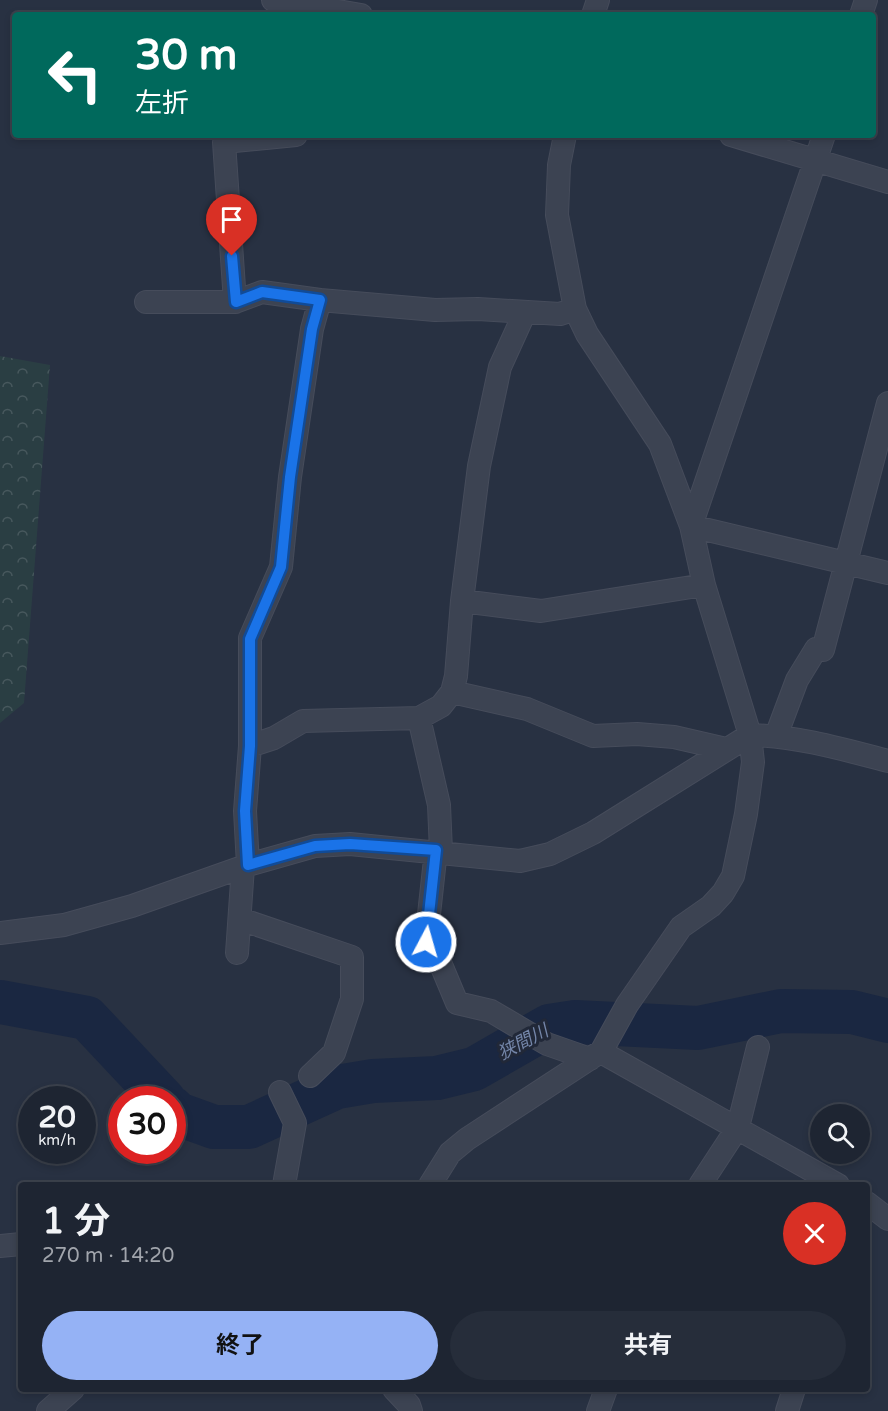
<!DOCTYPE html>
<html lang="ja">
<head>
<meta charset="utf-8">
<style>
  body { margin:0; font-family:"Varela Round","Noto Sans JP",sans-serif; background:#262d3a; color:#f1f3f6; height:100vh; display:flex; flex-direction:column; font-size:22px; white-space:nowrap }
  * { box-sizing:border-box; margin:0 }
  p { font-size:20px; color:#a1a5ac }
  .icon { flex:none; width:33px; height:33px; fill:none; stroke:currentColor; stroke-width:2; stroke-linecap:round; stroke-linejoin:round }
  .map { position:relative; flex:1; overflow:hidden }
  .sheet { position:absolute; left:18px; top:1182px; width:852px; height:210px; display:flex; flex-direction:column; background:#1e2532; border-radius:6px; box-shadow:0 3px 9px #0003,0 0 0 2px #3c424d }
  .sheet>* { flex:none }
  .hud { position:absolute; left:12px; top:12px; width:864px; height:126px; border-radius:6px; box-shadow:0 3px 9px #0003,0 0 0 2px #3c424d; background:#00695c; color:#fff; overflow:hidden }
  .buttons { position:absolute; left:810px; top:1104px; display:grid; gap:12px }
  .buttons a { display:grid; place-items:center; width:60px; height:60px; border-radius:50%; background:#1e2532; box-shadow:0 3px 9px #0003,0 0 0 2px #3c424d; font-size:30px }
  .speed { position:absolute; left:18px; top:1086px; display:flex; gap:12px; font-size:30px; font-weight:700; text-align:center }
  .speed>* { display:grid; place-content:center; width:78px; height:78px; border-radius:50%; background:#1e2532; box-shadow:0 3px 9px #0003,0 0 0 2px #3c424d; line-height:1 }
  .speed small { font-size:15px; font-weight:400 }
  .speed .limit { border:9px solid #d22; background:#fff; color:#111 }
  .pin { position:absolute; display:grid; place-items:center; width:51px; height:51px; color:#fff; margin:-62px -26px; border-radius:50% 50% 50% 0; rotate:-45deg; box-shadow:0 0 6px #0007 }
  .pin .icon { rotate:45deg }
  .me { position:absolute; width:66px; margin:-33px; rotate:6deg; stroke-linejoin:round; filter:drop-shadow(0 0 4px #0008) }
  .turn { display:flex; align-items:center; gap:21px; height:126px; padding:0 24px; font-size:27px }
  .turn .icon { width:78px; height:78px; stroke-width:2.5 }
  .turn b { display:block; font-size:42px; line-height:51px }
  .round { display:grid; place-items:center; flex:none; width:63px; height:63px; border-radius:32px; background:#262d3a }
  .summary { display:flex; align-items:center; justify-content:space-between; height:102px; padding:0 24px }
  h1 { font-size:36px; font-weight:700; line-height:45px }
  .button { display:flex; gap:12px; margin-top:auto; padding:12px 24px }
  .button a { flex:1; height:69px; border-radius:36px; background:#95b2f5; color:#111; font-size:24px; font-weight:700; line-height:69px; text-align:center }
  .button a+a { background:#262d3a; color:#f1f3f6 }
  .map>svg:first-child { display:block }
</style>
</head>
<body>
<div class="map">
<svg width="888" height="1411" viewBox="0 0 888 1411">
  <defs>
    <pattern id="forest-crowns" width="20" height="18" patternUnits="userSpaceOnUse" patternTransform="scale(1.5)"><rect width="20" height="18" fill="#2a3e43"/><path d="M2 6a3 3 0 1 1 6 0M12 15a3 3 0 1 1 6 0" fill="none" stroke="#47585d"/></pattern>
  </defs>
  <rect width="100%" height="100%" fill="#283142"/>
  <path fill="url(#forest-crowns)" d="M0 356 50 365 24 703 0 723Z"/>
  <g fill="none" stroke-linecap="round" stroke-linejoin="round">
    <path stroke="#1a2741" stroke-width="44" d="M0 1002 87 1018 164 1100
      M172 1108 178 1114 214 1127H249L337 1087 373 1081 437 1078 474 1069 549 1026 575 1022 698 1028 781 1011 852 1012 888 1021"/>
    <g stroke="#464c5b" stroke-width="24">
      <path id="minor" d="M273 0 361 15
        M593 15 598 0
        M861 15 866 0
        M565 135 559 165 557 215 575 309 587 334 660 444 691 526 704 585 750 735 753 762 746 814 733 876 723 893 711 906 681 927 627 1005 601 1052 838 1185
        M731 135 888 182
        M824 135 691 526 888 573
        M146 302H235L262 292 320 300
        M235 302 224 142 296 135
        M575 309 560 314 478 309 435 310 320 300 312 329 290 477 281 567 250 638V746L274 738 303 721 419 718 441 706 452 692 527 709 593 736 637 734 674 737 726 749
        M462 601 541 611 704 585
        M452 692 456 676 462 601 479 466 500 367 525 312
        M419 718 439 805 441 851
        M776 736 797 680 816 649 823 650 888 403
        M436 850 426 942 439 960 457 1003 491 1011 547 1044 590 1059
        M248 865 245 811 250 746
        M240 919 352 957V999L334 1053 310 1076
        M0 933 64 925 132 906 248 865 315 846 350 844 520 861 550 854 593 833 750 735C797 736 842 749 888 761
        M237 953 243 867
        M280 1092 295 1123 284 1185
        M430 1185 450 1153 467 1139 597 1054
        M700 1185 738 1127 758 1047
        M867 1203 888 1219
        M0 1246 21 1244
        M394 1389 409 1405 411 1411
        M48 1411 73 1389
        M598 1411 606 1389
        M787 1411 794 1389"/>
    </g>
    <use href="#minor" stroke="#3c4352" stroke-width="22"/>
  </g>
  <g fill="none" stroke-linecap="round" stroke-linejoin="round">
    <g stroke="#114b97" stroke-width="15">
      <path id="route" d="M232 256 236 302 262 292 320 300 312 329 290 477 281 567 250 639V746L245 811 248 865 315 846 350 844 436 850 426 942"/>
    </g>
    <use href="#route" stroke="#1a73e8" stroke-width="10"/>
  </g>
  <g text-anchor="middle" stroke-width="6" stroke-linejoin="round" paint-order="stroke">
    <g font-size="18" font-style="italic" fill="#7486a9" stroke="#212838">
      <text transform="translate(523 1042) rotate(-28)" y="6">狭間川</text>
    </g>
  </g>
</svg>
<div class="buttons">
<a><svg class="icon" aria-label="search" viewBox="0 0 24 24"><circle cx="10" cy="10" r="6"/><path d="M15 15l6 6"/></svg></a>
</div>
<div class="speed"><div>20<small>km/h</small></div><div class="limit">30</div></div>
<div class="pin" style="left:232px;top:256px;background:#d93025"><svg class="icon" aria-label="arrive" viewBox="0 0 24 24"><path d="M6 21V4h12l-3 4 3 4H6"/></svg></div>
<svg class="me" style="left:426px;top:942px" viewBox="-20 -20 40 40"><circle r="17" fill="#1a73e8" stroke="#fff" stroke-width="3"/><path d="M0-11L8 9 0 5-8 9z" fill="#fff"/></svg>
<div class="hud">
<div class="turn"><svg class="icon" aria-label="left" viewBox="0 0 24 24"><path d="M17 20v-9H6M10 6l-5 5 5 5"/></svg><div><b>30 m</b>左折</div></div>
</div>
<section class="sheet">
<div class="summary"><div><h1>1 分</h1><p>270 m · 14:20</p></div><a class="round" style="background:#d93025;color:#fff"><svg class="icon" aria-label="close" viewBox="0 0 24 24"><path d="M6 6l12 12M18 6L6 18"/></svg></a></div>
<div class="button"><a>終了</a><a>共有</a></div>
</section>
</div>
</body>
</html>
